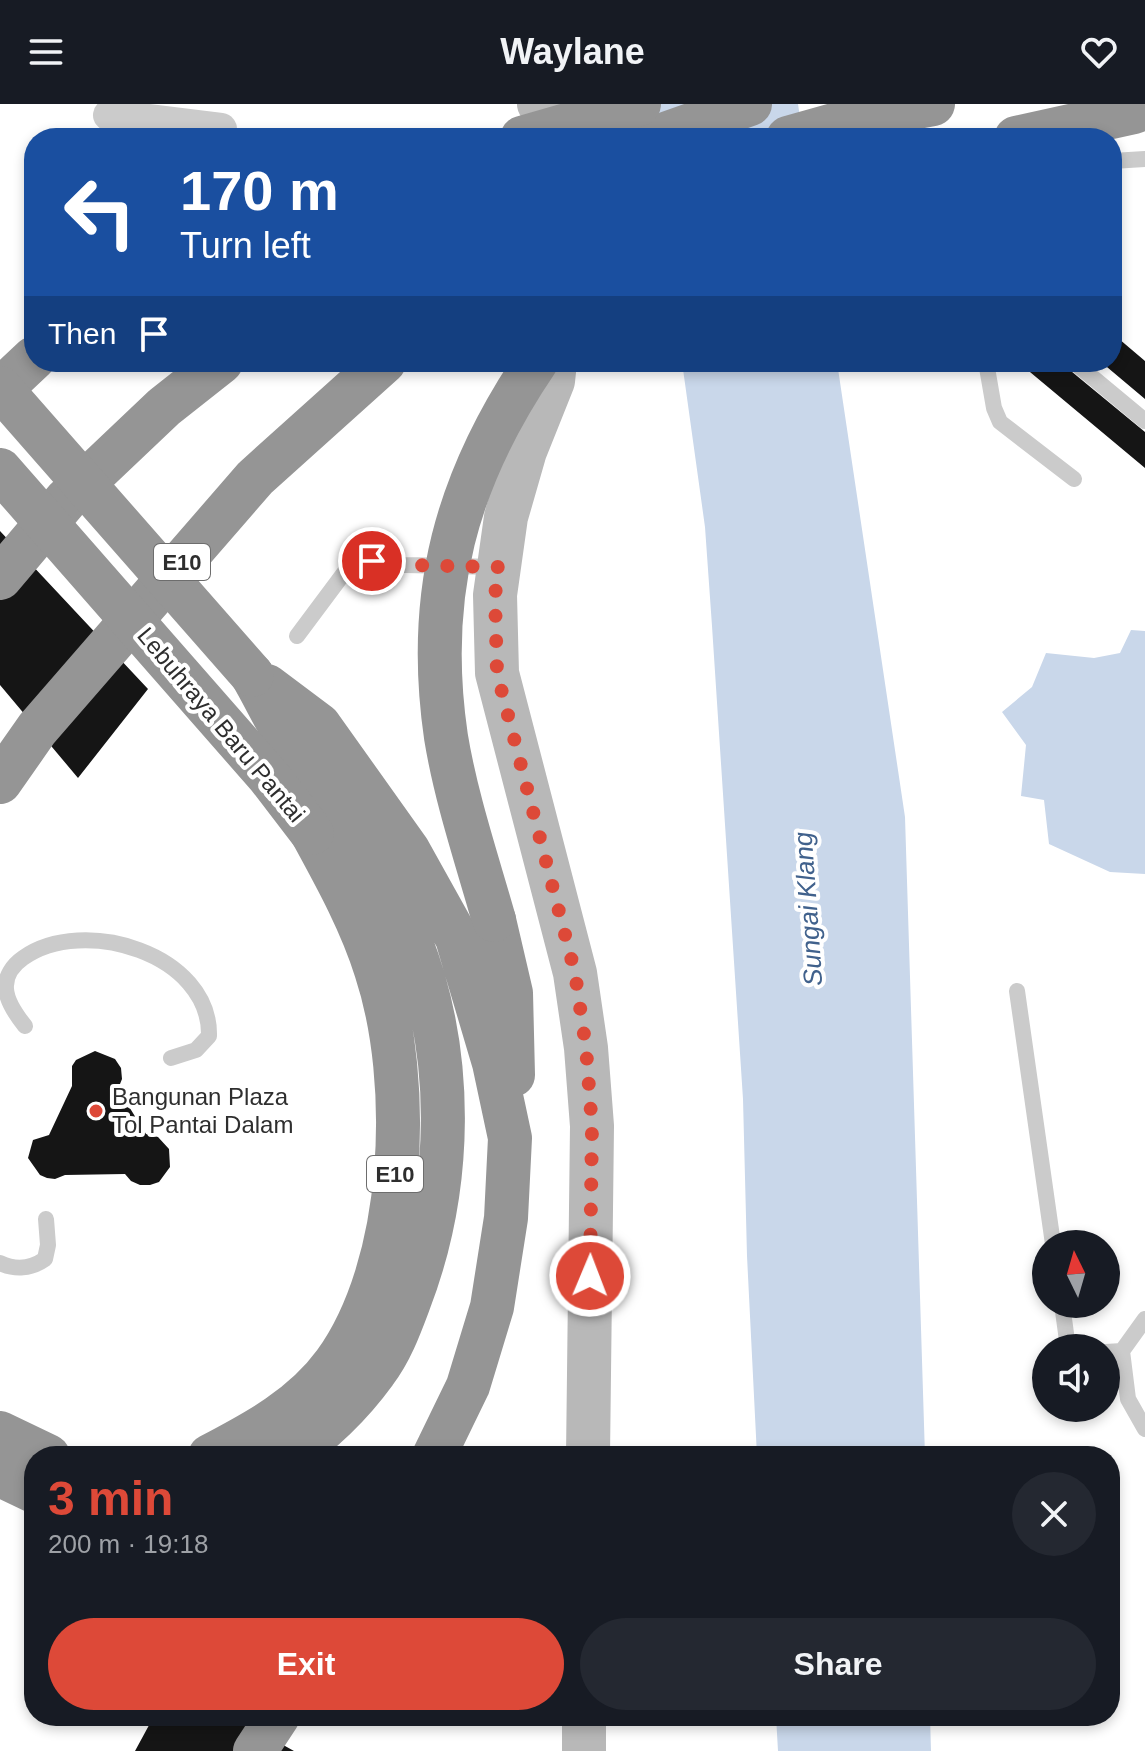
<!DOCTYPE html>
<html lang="en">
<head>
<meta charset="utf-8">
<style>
  body { margin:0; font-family:Helvetica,sans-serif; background:#242831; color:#f1f3f6; height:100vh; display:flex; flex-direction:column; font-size:30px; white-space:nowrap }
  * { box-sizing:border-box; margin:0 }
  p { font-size:26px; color:#9ea1a6 }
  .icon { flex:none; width:44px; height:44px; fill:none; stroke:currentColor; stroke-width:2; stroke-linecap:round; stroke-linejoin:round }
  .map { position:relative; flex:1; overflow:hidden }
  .drawer { position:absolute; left:24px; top:1342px; width:1096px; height:280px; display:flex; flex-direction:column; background:#171b24; border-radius:32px; box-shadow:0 4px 12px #0003 }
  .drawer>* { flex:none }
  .banner { position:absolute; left:24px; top:24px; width:1098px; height:244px; border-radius:32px; box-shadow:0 4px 12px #0003; background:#1a4fa0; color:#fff; overflow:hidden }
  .needle { width:52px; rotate:355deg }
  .buttons { position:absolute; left:1032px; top:1126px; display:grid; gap:16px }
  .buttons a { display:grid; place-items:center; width:88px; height:88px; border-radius:50%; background:#171b24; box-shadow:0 4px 12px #0003; font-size:40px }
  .pin { position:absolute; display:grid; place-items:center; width:68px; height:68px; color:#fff; margin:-34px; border:4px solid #fff; border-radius:50%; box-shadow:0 2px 8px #0007 }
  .me { position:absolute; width:88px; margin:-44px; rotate:1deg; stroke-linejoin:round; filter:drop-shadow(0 0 6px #0008) }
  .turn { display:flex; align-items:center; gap:28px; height:168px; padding:0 24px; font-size:36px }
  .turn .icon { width:104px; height:104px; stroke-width:2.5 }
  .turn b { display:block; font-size:56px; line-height:68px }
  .then { display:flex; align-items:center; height:76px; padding:0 24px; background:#0003; gap:16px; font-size:30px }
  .round { display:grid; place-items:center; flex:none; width:84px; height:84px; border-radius:42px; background:#242831 }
  .overview { display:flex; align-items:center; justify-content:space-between; height:136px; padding:0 24px }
  h1 { font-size:48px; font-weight:800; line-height:60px; color:#dd4938 }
  .cta { display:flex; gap:16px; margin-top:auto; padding:16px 24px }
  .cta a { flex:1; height:92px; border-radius:48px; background:#dd4938; color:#fff; font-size:32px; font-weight:800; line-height:92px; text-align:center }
  .cta a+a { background:#242831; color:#f1f3f6 }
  header { display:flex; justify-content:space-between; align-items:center; height:104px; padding:0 24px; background:#171b24; font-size:36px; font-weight:800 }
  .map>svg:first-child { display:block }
</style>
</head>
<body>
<header><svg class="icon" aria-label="menu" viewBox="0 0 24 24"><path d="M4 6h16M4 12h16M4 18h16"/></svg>Waylane<svg class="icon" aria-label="heart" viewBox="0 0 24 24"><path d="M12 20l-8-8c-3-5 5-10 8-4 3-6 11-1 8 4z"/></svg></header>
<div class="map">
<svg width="1145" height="1647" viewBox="0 0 1145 1647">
  <rect width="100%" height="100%" fill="#fff"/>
  <path fill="#c9d7ea" d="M651 0H798L803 34H655Z
    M682 258H837L905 713 925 1352H757L747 1152 743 995 712 522 705 423Z
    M1131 526 1145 527V770L1110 768 1049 740 1044 696 1021 692 1026 641 1002 608 1032 583 1046 549 1094 554 1120 549Z
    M776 1612H930L931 1647H778Z"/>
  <path fill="#151515" d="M1112 229 1145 257V295L1101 258H1112Z
    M1018 258H1060L1145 328V364Z
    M0 427 148 585 78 674 0 581Z
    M95 947 115 955 121 964 122 975 118 985 146 1030 158 1033 169 1045 170 1063 159 1078 150 1081H140L131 1077 125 1070 65 1071 55 1075 47 1074 40 1071 28 1054 33 1036 49 1031 72 982V962L76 956Z
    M154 1612H231L294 1647H135Z"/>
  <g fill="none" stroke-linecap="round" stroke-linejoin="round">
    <path stroke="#cbcbcb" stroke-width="16" d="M1112 57 1145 55
      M986 258 994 304 1000 318 1074 375
      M1074 258 1145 317
      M297 532 344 469 356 459 372 457 405 461 497 463
      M1017 887 1053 1140
      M25 922C17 912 7 898 6 885 5 872 13 861 23 854 83 811 211 850 209 932L196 946 171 954
      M0 1159C15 1166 31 1165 45 1155L48 1141 46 1115
      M1062 1200 1068 1244
      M1145 1215 1122 1247 1128 1295 1145 1325
      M1106 1248 1122 1247"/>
    <path stroke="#cbcbcb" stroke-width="32" d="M109 11 221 25"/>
    <path stroke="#b8b8b8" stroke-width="44" d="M539 0 546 12 549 34
      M555 258 553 277 525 347 506 413 495 491 497 569 575 869 586 944 592 1022 588 1352
      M584 1647V1612"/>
    <path stroke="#959595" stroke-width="44" d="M654 34 750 0
      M788 34 862 13 933 0
      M1016 34 1134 8 1145 3
      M0 286 34 254
      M0 474 66 396 164 303 221 258
      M252 571C266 595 278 622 294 645 310 668 329 690 344 713 359 737 371 763 385 788 393 803 404 819 410 836 455 951 453 1083 409 1198 400 1222 391 1247 375 1268 351 1301 322 1329 288 1352
      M267 582 319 621 408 746 457 834 494 959 510 1034 506 1114 492 1203 468 1282 434 1352
      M0 678 37 625 255 374 384 258
      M494 816 511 889 513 971
      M0 1329 48 1352
      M210 1352C256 1328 303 1303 335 1259 406 1161 413 978 376 866 361 818 336 773 312 729
      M0 1371 34 1387
      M255 1647 278 1612"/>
    <path stroke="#959595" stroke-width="44" d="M522 34 639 0
      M0 284 252 571
      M0 366 269 673 312 729
      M494 816C477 756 456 694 446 633 425 490 456 376 536 258"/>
  </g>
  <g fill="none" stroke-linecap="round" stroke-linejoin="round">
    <path stroke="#dd4938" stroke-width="14" stroke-dasharray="0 25.2" d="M372 457 405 461 499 463 495 491 497 569 575 869 586 944 592 1022 590 1172"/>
  </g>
  <circle fill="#dd4938" stroke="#fff" stroke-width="3" cx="96" cy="1007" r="8"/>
  <g text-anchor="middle" stroke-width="8" stroke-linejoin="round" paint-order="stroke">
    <g fill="#fff" stroke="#6d6d6d" stroke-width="2">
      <rect x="154" y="440" width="56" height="36" rx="6"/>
      <rect x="367" y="1052" width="56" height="36" rx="6"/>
    </g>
    <g font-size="22" font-weight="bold" fill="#2e2e2e">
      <text x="182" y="466">E10</text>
      <text x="395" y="1078">E10</text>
    </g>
    <g font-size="24" fill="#2e2e2e" stroke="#fff">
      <text transform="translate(221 621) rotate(50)" y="8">Lebuhraya Baru Pantai</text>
    </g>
    <g font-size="24" fill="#2e2e2e" stroke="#fff" text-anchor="start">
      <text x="112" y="1001">Bangunan Plaza<tspan x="112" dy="28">Tol Pantai Dalam</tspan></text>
    </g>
    <g font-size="26" font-style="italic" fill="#40618c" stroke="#fff">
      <text transform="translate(808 805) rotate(-94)" y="9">Sungai Klang</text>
    </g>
  </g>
</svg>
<div class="buttons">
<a><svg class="needle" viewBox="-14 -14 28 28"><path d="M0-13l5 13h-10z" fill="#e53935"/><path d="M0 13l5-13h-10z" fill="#9ea1a6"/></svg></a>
<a><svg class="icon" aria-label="sound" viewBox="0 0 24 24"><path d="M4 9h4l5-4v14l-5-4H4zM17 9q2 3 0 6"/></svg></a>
</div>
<div class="pin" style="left:372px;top:457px;background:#d93025"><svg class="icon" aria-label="arrive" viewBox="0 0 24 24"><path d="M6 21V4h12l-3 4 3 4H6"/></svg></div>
<svg class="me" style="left:590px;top:1172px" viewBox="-20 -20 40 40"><circle r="17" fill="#dd4938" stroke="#fff" stroke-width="3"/><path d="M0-11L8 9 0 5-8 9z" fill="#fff"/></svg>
<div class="banner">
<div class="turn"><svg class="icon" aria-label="left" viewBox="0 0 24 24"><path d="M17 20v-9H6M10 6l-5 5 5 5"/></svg><div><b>170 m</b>Turn left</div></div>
<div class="then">Then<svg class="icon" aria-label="arrive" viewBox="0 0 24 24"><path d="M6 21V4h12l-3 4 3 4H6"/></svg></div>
</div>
<section class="drawer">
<div class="overview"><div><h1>3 min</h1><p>200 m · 19:18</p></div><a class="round"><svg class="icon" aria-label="close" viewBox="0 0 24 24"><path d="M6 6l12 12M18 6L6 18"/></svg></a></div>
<div class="cta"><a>Exit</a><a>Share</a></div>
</section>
</div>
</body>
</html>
